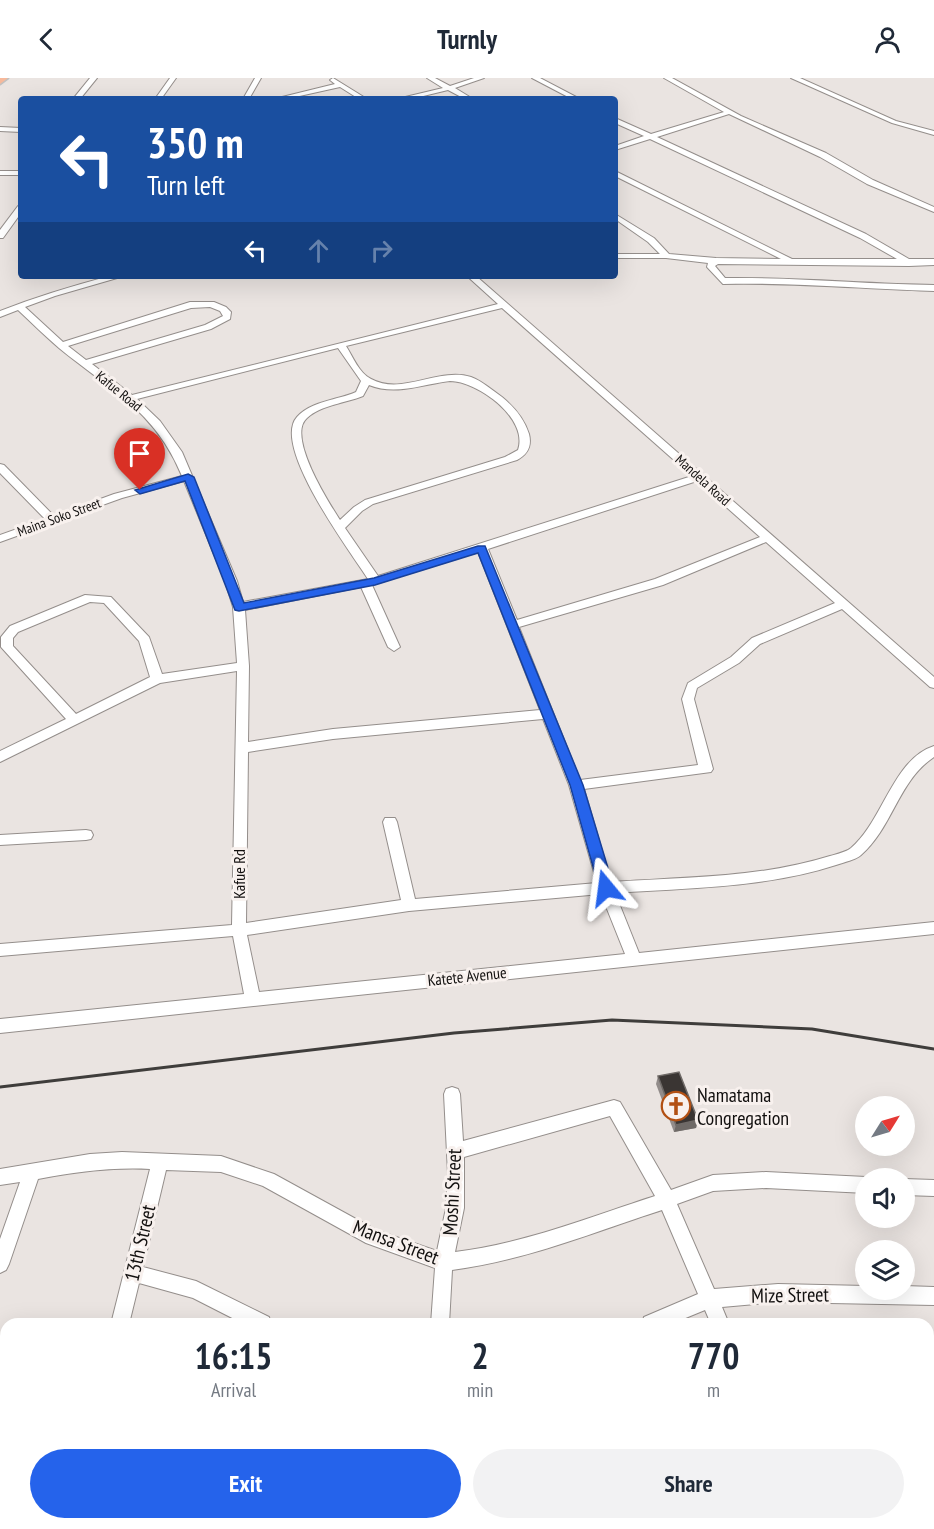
<!DOCTYPE html>
<html lang="en">
<head>
<meta charset="utf-8">
<style>
  body { margin:0; font-family:"PT Sans Narrow",sans-serif; background:#f2f2f3; color:#1f2937; height:100vh; display:flex; flex-direction:column; font-size:22px; white-space:nowrap }
  * { box-sizing:border-box; margin:0 }
  p { font-size:20px; color:#747a83 }
  .icon { flex:none; width:33px; height:33px; fill:none; stroke:currentColor; stroke-width:2; stroke-linecap:round; stroke-linejoin:round }
  .map { position:relative; flex:1; overflow:hidden }
  .panel { position:absolute; left:0px; top:1240px; width:934px; height:212px; display:flex; flex-direction:column; background:#fff; border-radius:18px 18px 0 0; box-shadow:0 6px 24px #0002 }
  .panel>* { flex:none }
  .top-card { position:absolute; left:18px; top:18px; width:600px; height:183px; border-radius:6px; box-shadow:0 6px 24px #0002; background:#1a4fa0; color:#fff; overflow:hidden }
  .needle { width:39px; rotate:53deg }
  .fabs { position:absolute; left:855px; top:1018px; display:grid; gap:12px }
  .fabs a { display:grid; place-items:center; width:60px; height:60px; border-radius:50%; background:#fff; box-shadow:0 6px 24px #0002; font-size:30px }
  .pin { position:absolute; display:grid; place-items:center; width:51px; height:51px; color:#fff; margin:-62px -26px; border-radius:50% 50% 50% 0; rotate:-45deg; box-shadow:0 0 6px #0007 }
  .pin .icon { rotate:45deg }
  .me { position:absolute; width:66px; margin:-33px; rotate:344deg; stroke-linejoin:round; filter:drop-shadow(0 0 4px #0008) }
  .turn { display:flex; align-items:center; gap:21px; height:126px; padding:0 30px; font-size:27px }
  .turn .icon { width:78px; height:78px; stroke-width:2.5 }
  .turn b { display:block; font-size:42px; line-height:51px }
  .lanes { display:flex; align-items:center; height:57px; padding:0 30px; background:#0003; justify-content:center; gap:30px; direction:ltr }
  .lanes .off { opacity:.35 }
  .eta { display:flex; justify-content:space-evenly; align-items:center; height:102px; text-align:center }
  .eta b { font-size:36px; font-weight:700; line-height:42px }
  .cta { display:flex; gap:12px; margin-top:auto; padding:12px 30px }
  .cta a { flex:1; height:69px; border-radius:36px; background:#2563eb; color:#fff; font-size:24px; font-weight:700; line-height:69px; text-align:center }
  .cta a+a { background:#f2f2f3; color:#1f2937 }
  header { display:flex; justify-content:space-between; align-items:center; height:78px; padding:0 30px; background:#fff; font-size:27px; font-weight:700 }
  .map>svg:first-child { display:block }
</style>
</head>
<body>
<header><svg class="icon" aria-label="back" viewBox="0 0 24 24"><path d="M15 5l-7 7 7 7"/></svg>Turnly<svg class="icon" aria-label="person" viewBox="0 0 24 24"><circle cx="12" cy="8" r="4"/><path d="M4 21q1-7 8-7t8 7"/></svg></header>
<div class="map">
<svg width="934" height="1451" viewBox="0 0 934 1451">
  <rect width="100%" height="100%" fill="#eae4e1"/>
  <g fill="none" stroke-linecap="round" stroke-linejoin="round">
    <g stroke="#948e8b" stroke-width="2">
      <path id="minor" d="M90 0H97L80 21H73Z
        M170 0H176L161 21H155Z
        M255 0H261L249 21H243Z
        M333 0 367 21H359L340 9 286 21H274L335 6 330 2Z
        M427 0H435L450 8 474 0H484L455 10 473 21H465L448 12 411 21H397L443 10Z
        M532 0H540L580 21H572Z
        M664 0H672L741 38 826 75 873 102 934 129V134L867 106 820 79 729 36 657 59 866 156 909 181H934V187L909 188 718 186 715 188 725 200C795 199 864 206 934 207V213C864 211 793 204 723 206L707 189 708 185 666 180H615V176H660L648 164 615 141V136L654 160 669 176 716 180 781 181 615 98V93L792 181H897L860 160 650 61 615 72V68L644 58 615 45V40L651 56 724 34Z
        M791 0H800L896 43 934 53V57L892 45Z
        M0 49 21 50V54L0 53Z
        M0 93H21V97H0Z
        M18 128H21V135L3 160H0V152Z
        M110 198H124L55 218 25 229 63 264 190 224H214L226 229 231 234 230 241 211 251 92 286 132 317 498 226 467 198H476L934 599V610L930 609 842 531 760 566 739 585 697 610 694 621 713 691 711 694 584 711 611 804C684 799 760 800 830 778 837 776 846 774 851 770 883 743 893 681 934 668V679C898 703 893 749 861 777 856 782 844 784 836 787 765 810 689 810 615 815L639 875 934 844V856L0 955V941L244 916 233 858 0 878V866L232 847 237 593 160 605 0 684V673L66 641 1 569V559L10 548 85 517 111 519 149 559 162 596 237 585 233 529 225 503 184 403 122 420 0 464V457L45 441 0 395V386L4 387 54 438 114 416 182 398C155 332 110 312 59 270 45 258 32 245 18 232L0 239V233C36 219 72 208 110 198ZM210 229 220 233 223 238 205 247 86 282 68 268 191 230ZM502 230 692 398 378 498 345 450 362 433 373 426 517 382C528 376 532 368 529 356 524 340 514 329 502 319 492 312 482 303 471 299 438 289 402 318 371 301 359 295 353 279 346 268ZM338 270 361 303 356 314C338 322 311 323 297 339 271 368 350 473 368 501L243 524 237 503 182 374 160 343 137 321ZM450 303C477 303 529 340 518 372L505 379 365 422 354 429 340 442C329 425 286 358 307 340 321 327 346 325 363 318L369 307C395 318 424 306 450 303ZM697 403 760 459 655 501 517 542 488 471ZM766 464 835 525 752 560 731 579 688 605 682 621 698 687 580 702 519 549 663 507ZM478 474 540 632 333 651 248 664 249 588 245 532 361 509 388 569 394 573 400 569 372 507ZM90 524 104 525 139 563 150 599 76 636 13 568V560L18 554ZM543 641 569 707 597 805 415 821 397 744 395 740H385L383 744 401 822 246 845 248 674 333 661ZM601 816 625 876 259 914 247 857 409 833Z
        M86 752 91 753 93 757 91 761 86 762 0 767V757Z
        M452 1009 458 1011 460 1016 463 1063 614 1022 620 1024 671 1112 713 1097 766 1094 866 1099 871 1101H866V1115L766 1110 713 1113 677 1126 714 1211 778 1206 866 1208V1212H904V1208L934 1209V1227L778 1224 722 1229 729 1246H711L705 1232 671 1246H642L644 1239 698 1216 662 1132C594 1154 524 1183 452 1192L449 1246H431L435 1190 366 1165 263 1108 221 1094 166 1092 143 1189 196 1203 269 1239 271 1246H244L193 1220 139 1205 129 1246H111L150 1091C111 1089 76 1094 38 1101L9 1186 6 1192 0 1195V1161L20 1104 0 1107V1091L90 1076 122 1074 221 1078 274 1096 376 1152 437 1173 446 1130 448 1095 444 1016 446 1011ZM610 1038 655 1118C590 1139 523 1166 455 1174L464 1130V1079Z
        M904 1101 934 1102V1118L904 1117Z
        M928 1327H934V1347H928Z
        M0 1422 6 1423V1443L0 1442Z
        M54 1446H74L72 1451H52Z
        M303 1446H331L333 1451H305Z
        M406 1446H426V1451H406Z
        M473 1446H505L503 1451H471Z
        M802 1446H822L824 1451H804Z"/>
    </g>
    <g stroke="#c1c1c1" stroke-width="3">
      <path id="highway" d="M0 0H8L0 6Z"/>
    </g>
    <use href="#minor" fill="#fff" fill-rule="evenodd"/>
    <use href="#highway" fill="#f7b99b" fill-rule="evenodd"/>
    <path stroke="#3f3d3b" stroke-width="3" d="M0 1009 454 955 612 942 812 951 934 971"/>
  </g>
  <path fill="#928c8a" d="M658 998 698 1042 696 1050 674 1054 656 1006Z"/>
  <path fill="#6f6a67" d="M698 1042 696 1050 674 1054 676 1047Z"/>
  <path fill="#3a3533" stroke="#6f6a67" stroke-width="1.5" d="M679 994 698 1042 676 1047 658 998Z"/>
  <path fill="#2563eb" stroke="#184099" stroke-width="1.5" d="M188 396 194 399 244 525 374 500 478 468H485L583 707 614 810 611 814H601L599 810 570 707 478 475 375 507 239 533 235 532 185 403 140 416 135 412Z"/>
  <defs>
    <g id="church-ring" transform="scale(1.5)"><circle r="9.5" fill="#f8f1ee" stroke="#b25013" stroke-width="1.5"/><path d="M-1.2-6h2.4v3.5h3.3v2.4h-3.3V6h-2.4V-.1h-3.3v-2.4h3.3Z" fill="#b25013"/></g>
  </defs>
  <g fill-rule="evenodd">
    <use href="#church-ring" x="676" y="1028"/>
  </g>
  <g text-anchor="middle" stroke-width="6" stroke-linejoin="round" paint-order="stroke">
    <g font-size="14" fill="#12100f" stroke="#f8f1ee">
      <text transform="translate(119 313) rotate(39)" y="5">Kafue Road</text>
      <text transform="translate(703 402) rotate(42)" y="5">Mandela Road</text>
      <text transform="translate(59 439) rotate(-20)" y="5">Maina Soko Street</text>
    </g>
    <g font-size="16" fill="#12100f" stroke="#f8f1ee">
      <text transform="translate(239 796) rotate(-90)" y="6">Kafue Rd</text>
      <text transform="translate(467 898) rotate(-6)" y="6">Katete Avenue</text>
    </g>
    <g font-size="20" fill="#12100f" stroke="#f8f1ee" text-anchor="start">
      <text x="697" y="1024">Namatama<tspan x="697" dy="23">Congregation</tspan></text>
    </g>
    <g font-size="20" fill="#12100f" stroke="#f8f1ee">
      <text transform="translate(452 1114) rotate(-87)" y="7">Moshi Street</text>
      <text transform="translate(396 1164) rotate(21)" y="7">Mansa Street</text>
      <text transform="translate(140 1165) rotate(-77)" y="7">13th Street</text>
      <text transform="translate(790 1217) rotate(-1)" y="7">Mize Street</text>
    </g>
  </g>
</svg>
<div class="fabs">
<a><svg class="needle" viewBox="-14 -14 28 28"><path d="M0-13l5 13h-10z" fill="#e53935"/><path d="M0 13l5-13h-10z" fill="#747a83"/></svg></a>
<a><svg class="icon" aria-label="sound" viewBox="0 0 24 24"><path d="M4 9h4l5-4v14l-5-4H4zM17 9q2 3 0 6"/></svg></a>
<a><svg class="icon" aria-label="layers" viewBox="0 0 24 24"><path d="M12 4l9 5-9 5-9-5zM3 14l9 5 9-5"/></svg></a>
</div>
<div class="pin" style="left:140px;top:412px;background:#d93025"><svg class="icon" aria-label="arrive" viewBox="0 0 24 24"><path d="M6 21V4h12l-3 4 3 4H6"/></svg></div>
<svg class="me" style="left:606px;top:810px" viewBox="-20 -20 40 40"><path d="M0-17L14 15 0 8-14 15z" fill="#2563eb" stroke="#fff" stroke-width="4"/></svg>
<div class="top-card">
<div class="turn"><svg class="icon" aria-label="left" viewBox="0 0 24 24"><path d="M17 20v-9H6M10 6l-5 5 5 5"/></svg><div><b>350 m</b>Turn left</div></div>
<div class="lanes"><svg class="icon" aria-label="left" viewBox="0 0 24 24"><path d="M17 20v-9H6M10 6l-5 5 5 5"/></svg><svg class="icon off" aria-label="ahead" viewBox="0 0 24 24"><path d="M12 20V5M6 11l6-6 6 6"/></svg><svg class="icon off" aria-label="right" viewBox="0 0 24 24"><path d="M7 20v-9h11M14 6l5 5-5 5"/></svg></div>
</div>
<section class="panel">
<div class="eta">
<div><b>16:15</b><p>Arrival</p></div>
<div><b>2</b><p>min</p></div>
<div><b>770</b><p>m</p></div>
</div>
<div class="cta"><a>Exit</a><a>Share</a></div>
</section>
</div>
</body>
</html>
